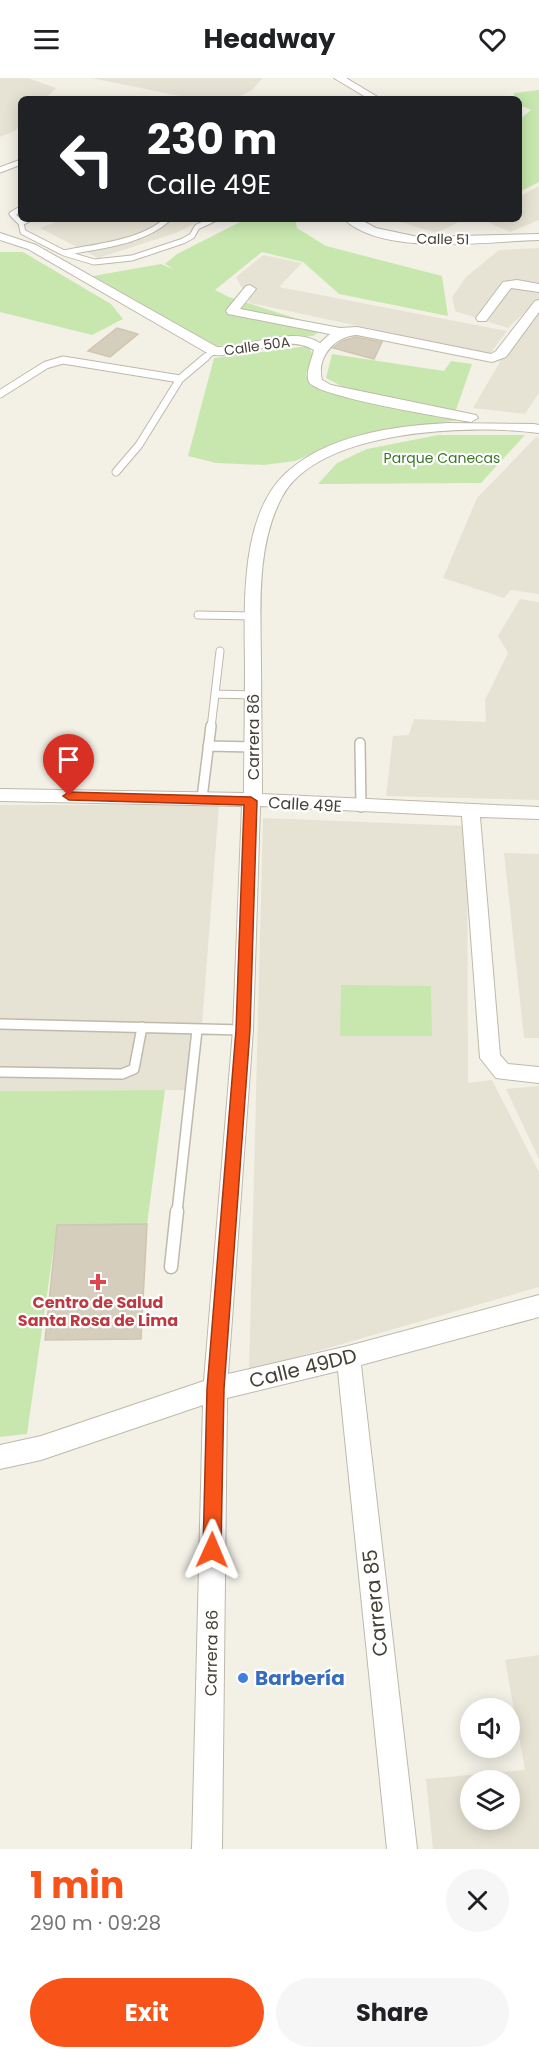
<!DOCTYPE html>
<html lang="en">
<head>
<meta charset="utf-8">
<style>
  body { margin:0; font-family:Poppins,sans-serif; background:#f6f6f6; color:#202124; height:100vh; display:flex; flex-direction:column; font-size:22px; white-space:nowrap }
  * { box-sizing:border-box; margin:0 }
  p { font-size:20px; color:#757577 }
  .icon { flex:none; width:33px; height:33px; fill:none; stroke:currentColor; stroke-width:2; stroke-linecap:round; stroke-linejoin:round }
  .map { position:relative; height:1771px; overflow:hidden }
  .side { display:flex; flex-direction:column; background:#fff; flex:1 }
  .side>* { flex:none }
  .hud { position:absolute; left:18px; top:18px; width:504px; height:126px; border-radius:9px; box-shadow:0 3px 15px #0003; background:#202124; color:#fff; overflow:hidden }
  .tools { position:absolute; left:460px; top:1620px; display:grid; gap:12px }
  .tools a { display:grid; place-items:center; width:60px; height:60px; border-radius:50%; background:#fff; box-shadow:0 3px 15px #0003; font-size:30px }
  .pin { position:absolute; display:grid; place-items:center; width:51px; height:51px; color:#fff; margin:-62px -26px; border-radius:50% 50% 50% 0; rotate:-45deg; box-shadow:0 0 6px #0007 }
  .pin .icon { rotate:45deg }
  .me { position:absolute; width:66px; margin:-33px; rotate:1deg; stroke-linejoin:round; filter:drop-shadow(0 0 4px #0008) }
  .turn { display:flex; align-items:center; gap:21px; height:126px; padding:0 30px; font-size:27px }
  .turn .icon { width:78px; height:78px; stroke-width:2.5 }
  .turn b { display:block; font-size:42px; line-height:51px }
  .round { display:grid; place-items:center; flex:none; width:63px; height:63px; border-radius:32px; background:#f6f6f6 }
  .overview { display:flex; align-items:center; justify-content:space-between; height:102px; padding:0 30px }
  h1 { font-size:36px; font-weight:700; line-height:45px; color:#f85318 }
  .primary-button { display:flex; gap:12px; margin-top:auto; padding:12px 30px }
  .primary-button a { flex:1; height:69px; border-radius:36px; background:#f85318; color:#fff; font-size:24px; font-weight:700; line-height:69px; text-align:center }
  .primary-button a+a { background:#f6f6f6; color:#202124 }
  header { display:flex; justify-content:space-between; align-items:center; height:78px; padding:0 30px; background:#fff; font-size:27px; font-weight:700 }
  .map>svg:first-child { display:block }
</style>
</head>
<body>
<header><svg class="icon" aria-label="menu" viewBox="0 0 24 24"><path d="M4 6h16M4 12h16M4 18h16"/></svg>Headway<svg class="icon" aria-label="heart" viewBox="0 0 24 24"><path d="M12 20l-8-8c-3-5 5-10 8-4 3-6 11-1 8 4z"/></svg></header>
<div class="map">
<svg width="539" height="1771" viewBox="0 0 539 1771">
  <rect width="100%" height="100%" fill="#f3f1e6"/>
  <path fill="#e7e3d4" fill-rule="evenodd" d="M0 0H28L56 10 45 21H21V47L15 53 0 59Z
    M91 0H263L252 12 235 21H195Z
    M539 108V142L510 154 481 141H519V119Z
    M64 141H203L176 155 98 180 40 150Z
    M397 141H464L437 155 393 142Z
    M539 170V221L508 250 455 233 452 219 466 199 499 172Z
    M263 177 302 185 279 209 507 253 490 276 250 225 236 199Z
    M539 231V315L525 336 473 330 502 280Z
    M536 359 539 360V516L511 512 504 520 443 500 477 420Z
    M520 521 539 524V722L386 718 393 658 409 657 414 641 486 644 485 622 508 575 498 558Z
    M0 727H219L197 1012 0 1013Z
    M263 740 467 748 468 1005 492 1002 539 1094V1209L249 1293Z
    M504 775 539 776V960H524Z
    M539 1008V1081L506 1011Z
    M539 1577V1771H433L426 1701 525 1692 505 1582ZM471 1702H510V1742H471Z"/>
  <path fill="#c8e7af" d="M539 12V104L519 114V42L531 32 519 27V21H515L514 15Z
    M246 141H295L297 150 326 168 442 198 448 238 339 216 303 184 262 174 215 212 229 219 326 250 313 258 216 268 93 198 161 186 175 192 165 186 177 176Z
    M0 174H23L111 226 123 241 92 257 0 234Z
    M308 268 313 277 306 296 313 308 359 323 460 342 360 356 295 383 264 387 216 385 188 378 214 280Z
    M332 276 444 293 451 283 472 286 456 332 351 313 326 300Z
    M438 357H525L481 405 318 406 337 385 367 371Z
    M341 907 431 908 432 958H340Z
    M165 1012 147 1146 57 1147 27 1356 0 1359V1013Z"/>
  <path fill="#d5cebc" stroke="#cfc6af" stroke-width="1.5" d="M117 250 138 256 110 279 88 273Z
    M356 259 382 264 374 281 333 270 342 263Z
    M147 1146 141 1261 45 1262 57 1147Z"/>
  <g fill="none" stroke-linecap="round" stroke-linejoin="round">
    <g stroke="#beb9a9" stroke-width="7">
      <path id="service-far3" d="M0 92 21 84
        M21 131 12 136 21 145
        M29 141 21 145 23 154 64 175
        M168 141C142 165 97 168 64 175L94 184 132 180 183 163 192 158 197 149 214 141
        M204 281 214 273"/>
    </g>
    <g stroke="#beb9a9" stroke-width="9">
      <path id="service-far2" d="M0 316 46 287 63 282 180 301
        M116 394 139 367 180 301 206 279
        M198 537 253 538
        M215 616 253 617
        M211 650 220 573"/>
    </g>
    <g stroke="#beb9a9" stroke-width="12">
      <path id="service-far1" d="M360 665 361 729
        M208 668 253 669
        M202 720 211 648
        M0 946 243 952
        M0 994 122 996 134 991 142 949
        M177 1134 197 952"/>
    </g>
    <g stroke="#beb9a9" stroke-width="15">
      <path id="service" d="M171 1189 177 1133"/>
    </g>
    <g stroke="#beb9a9" stroke-width="2">
      <path id="minor" d="M334 0H346L381 21H369Z
        M344 141H359L376 150 418 159 539 156V162C489 163 383 179 344 141Z
        M0 155 36 167 217 269C249 270 290 247 320 265L330 256 228 236 226 233 228 230 246 208 250 207 256 211 240 231 340 250 357 249 491 276 496 273 535 223 539 222V234L506 279 492 284 357 257C335 258 316 279 322 302L331 307 476 337 478 340 471 344C448 340 317 319 309 304 305 295 312 281 314 272 283 253 244 284 209 276L28 171 0 162Z
        M517 202 539 206V214L511 210 486 243H478L476 240 503 204Z
        M448 345 534 346 539 347V355C471 346 319 351 282 419 255 469 261 535 261 589 261 631 262 674 262 716L539 729V741L480 739 500 977 508 986 539 989V1005L496 1000 480 980 462 738 260 728 253 952 228 1296 348 1268 539 1217V1239L361 1287 417 1771H387L338 1293 227 1320 222 1771H192L203 1327 41 1382 0 1391V1367L41 1358 204 1303 233 952 242 728 0 723V711L244 715C244 676 245 636 245 597 245 537 238 445 282 399 323 357 393 348 448 345Z"/>
    </g>
    <use href="#service-far3" stroke="#fff" stroke-width="5"/>
    <use href="#service-far2" stroke="#fff" stroke-width="7"/>
    <use href="#service-far1" stroke="#fff" stroke-width="9"/>
    <use href="#service" stroke="#fff" stroke-width="12"/>
    <use href="#minor" fill="#fff" fill-rule="evenodd"/>
  </g>
  <path fill="#f85318" stroke="#a13610" stroke-width="1.5" d="M69 714 251 719 257 723 250 952 224 1311 221 1472 219 1479 212 1481 206 1479 203 1472 207 1311 236 952 244 727 69 722 63 718Z"/>
  <path fill="#e0444e" stroke="#fff" stroke-width="2" d="M95 1195h6v6h6v6h-6v6h-6v-6h-6v-6h6z"/>
  <circle fill="#3f7fe0" stroke="#fff" stroke-width="2" cx="243" cy="1600" r="6"/>
  <g text-anchor="middle" stroke-width="4.5" stroke-linejoin="round" paint-order="stroke">
    <g font-size="14" fill="#464136" stroke="#fff">
      <text transform="translate(443 161) rotate(1)" y="5">Calle 51</text>
      <text transform="translate(257 268) rotate(-8)" y="5">Calle 50A</text>
    </g>
    <g font-size="14" fill="#3e7729" stroke="#fff">
      <text x="442" y="385">Parque Canecas</text>
    </g>
    <g font-size="16" fill="#464136" stroke="#fff">
      <text transform="translate(253 659) rotate(-90)" y="6">Carrera 86</text>
      <text transform="translate(305 726) rotate(3)" y="6">Calle 49E</text>
      <text transform="translate(211 1575) rotate(-89)" y="6">Carrera 86</text>
    </g>
    <g font-size="16" font-weight="bold" fill="#be3a42" stroke="#fff">
      <text x="98" y="1230">Centro de Salud<tspan x="98" dy="18">Santa Rosa de Lima</tspan></text>
    </g>
    <g font-size="20" fill="#464136" stroke="#fff">
      <text transform="translate(303 1290) rotate(-14)" y="7">Calle 49DD</text>
      <text transform="translate(375 1525) rotate(-96)" y="7">Carrera 85</text>
    </g>
    <g font-size="20" font-weight="bold" fill="#366cbe" stroke="#fff" text-anchor="start">
      <text x="255" y="1607">Barbería</text>
    </g>
  </g>
</svg>
<div class="tools">
<a><svg class="icon" aria-label="sound" viewBox="0 0 24 24"><path d="M4 9h4l5-4v14l-5-4H4zM17 9q2 3 0 6"/></svg></a>
<a><svg class="icon" aria-label="layers" viewBox="0 0 24 24"><path d="M12 4l9 5-9 5-9-5zM3 14l9 5 9-5"/></svg></a>
</div>
<div class="pin" style="left:69px;top:718px;background:#d93025"><svg class="icon" aria-label="arrive" viewBox="0 0 24 24"><path d="M6 21V4h12l-3 4 3 4H6"/></svg></div>
<svg class="me" style="left:212px;top:1472px" viewBox="-20 -20 40 40"><path d="M0-17L14 15 0 8-14 15z" fill="#f85318" stroke="#fff" stroke-width="4"/></svg>
<div class="hud">
<div class="turn"><svg class="icon" aria-label="left" viewBox="0 0 24 24"><path d="M17 20v-9H6M10 6l-5 5 5 5"/></svg><div><b>230 m</b>Calle 49E</div></div>
</div>
</div>
<section class="side">
<div class="overview"><div><h1>1 min</h1><p>290 m · 09:28</p></div><a class="round"><svg class="icon" aria-label="close" viewBox="0 0 24 24"><path d="M6 6l12 12M18 6L6 18"/></svg></a></div>
<div class="primary-button"><a>Exit</a><a>Share</a></div>
</section>
</body>
</html>
